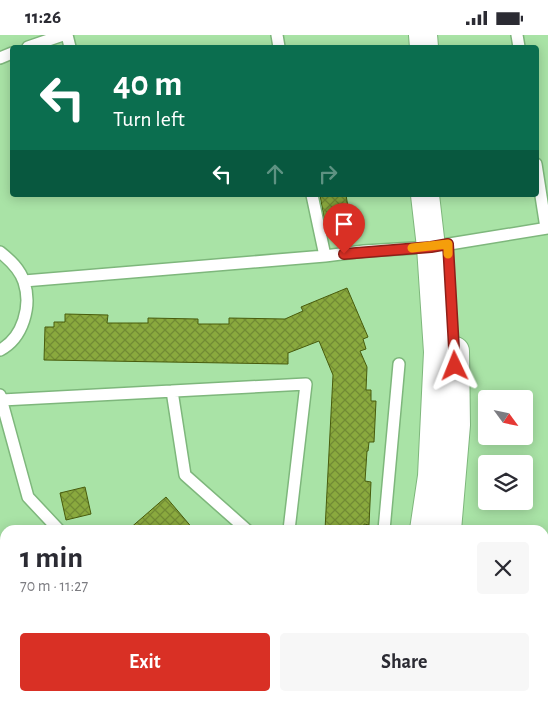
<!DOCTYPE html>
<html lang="en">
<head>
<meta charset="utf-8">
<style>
  body { margin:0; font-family:"Alegreya Sans",sans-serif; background:#f7f7f7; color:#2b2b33; height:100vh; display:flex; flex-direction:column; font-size:19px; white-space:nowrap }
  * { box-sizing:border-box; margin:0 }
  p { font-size:16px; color:#7c7c81 }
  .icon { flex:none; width:28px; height:28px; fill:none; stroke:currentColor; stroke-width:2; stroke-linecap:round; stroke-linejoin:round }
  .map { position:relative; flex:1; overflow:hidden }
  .side { position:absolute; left:0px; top:490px; width:549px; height:176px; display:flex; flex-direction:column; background:#fff; border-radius:15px 15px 0 0; box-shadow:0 2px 12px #0003 }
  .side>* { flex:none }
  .guide { position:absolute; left:10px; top:10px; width:529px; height:152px; border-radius:5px; box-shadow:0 2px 12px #0003; background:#0b6e4f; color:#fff; overflow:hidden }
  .needle { width:32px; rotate:123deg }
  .fabs { position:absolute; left:478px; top:355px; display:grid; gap:10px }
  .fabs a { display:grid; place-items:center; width:55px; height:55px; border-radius:5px; background:#fff; box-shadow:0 2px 12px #0003; font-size:25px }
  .pin { position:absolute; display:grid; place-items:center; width:42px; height:42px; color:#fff; margin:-51px -21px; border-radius:50% 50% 50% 0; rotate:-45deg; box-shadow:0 0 5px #0007 }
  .pin .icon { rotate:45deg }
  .me { position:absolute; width:55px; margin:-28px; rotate:358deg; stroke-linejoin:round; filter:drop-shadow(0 0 4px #0008) }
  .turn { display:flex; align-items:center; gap:18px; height:105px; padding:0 20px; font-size:22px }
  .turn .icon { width:65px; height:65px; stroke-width:2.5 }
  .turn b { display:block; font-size:35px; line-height:42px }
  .lanes { display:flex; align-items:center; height:48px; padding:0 20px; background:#0003; justify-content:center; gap:25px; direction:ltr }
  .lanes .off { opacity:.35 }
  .round { display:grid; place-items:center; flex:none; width:52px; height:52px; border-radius:5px; background:#f7f7f7 }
  .head { display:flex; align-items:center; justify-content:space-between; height:85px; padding:0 20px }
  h1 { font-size:30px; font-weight:700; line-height:38px }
  .button { display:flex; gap:10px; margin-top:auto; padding:10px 20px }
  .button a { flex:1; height:58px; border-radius:5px; background:#d93025; color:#fff; font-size:20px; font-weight:700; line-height:58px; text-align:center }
  .button a+a { background:#f7f7f7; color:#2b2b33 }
  .status { display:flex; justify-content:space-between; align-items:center; height:35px; padding:0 25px; background:#fff; direction:ltr }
  .status svg { height:14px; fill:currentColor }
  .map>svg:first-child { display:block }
</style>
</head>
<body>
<div class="status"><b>11:26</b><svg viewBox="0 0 49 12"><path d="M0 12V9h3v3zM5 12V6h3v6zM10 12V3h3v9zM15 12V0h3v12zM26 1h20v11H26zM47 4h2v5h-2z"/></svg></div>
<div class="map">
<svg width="548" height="666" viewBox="0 0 548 666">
  <defs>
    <pattern id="building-cross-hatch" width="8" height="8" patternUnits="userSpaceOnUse" patternTransform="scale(1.25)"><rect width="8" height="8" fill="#8aa93e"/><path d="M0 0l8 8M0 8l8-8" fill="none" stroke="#718b34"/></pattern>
  </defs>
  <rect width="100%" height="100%" fill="#a9e3a6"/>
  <path fill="url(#building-cross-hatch)" stroke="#485c0d" d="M320 160H346L349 178 324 183Z
    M347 253 368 302 363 304 366 314 360 316 367 332 366 355H371V366H376L374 407H369L368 416H367L365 446 371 447 369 490 364 489V495H325L333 340 319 306 288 318V329L44 325 45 292H54V287H65V279L108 280 107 288H148V283L198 284V289H229V283L285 284 303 276 301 272Z
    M85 452 91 479 66 485 60 458Z
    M166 462 194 495H128Z"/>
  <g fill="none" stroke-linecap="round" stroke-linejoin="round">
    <g stroke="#7eb77c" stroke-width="14">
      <path id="service" d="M67 0 70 12
        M277 0 279 12
        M517 0 519 12
        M28 12 63 0
        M0 23 12 18
        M536 129 546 193
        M312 160 325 221
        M0 217C10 225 20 234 24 247 32 271 23 303 0 315
        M24 246 325 221 364 216 431 212 548 193
        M172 356 185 440 247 495
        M0 360 28 462 59 495
        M2 365 306 349 289 495
        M384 495 399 329
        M0 653 5 659
        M215 661 220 666
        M350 666 352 661"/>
    </g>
    <g stroke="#7eb77c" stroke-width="30">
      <path id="secondary" d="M423 0 424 12
        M424 495 432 441 438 317 431 212 425 160
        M447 495 456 390 455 316
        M393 666 394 661
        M420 666 421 661"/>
    </g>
    <use href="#service" stroke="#fff" stroke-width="11"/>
    <use href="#secondary" stroke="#fff" stroke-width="28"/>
  </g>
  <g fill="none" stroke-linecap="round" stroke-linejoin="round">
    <g stroke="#8d1f18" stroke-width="12">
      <path id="route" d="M344 219 431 212 448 209 455 331"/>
    </g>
    <use href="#route" stroke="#d93025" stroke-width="9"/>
    <path stroke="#f59e0b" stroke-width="9" d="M412 213 448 209V219"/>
  </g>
</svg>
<div class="fabs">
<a><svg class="needle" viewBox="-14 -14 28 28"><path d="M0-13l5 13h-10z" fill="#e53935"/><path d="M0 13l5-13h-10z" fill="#7c7c81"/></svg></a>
<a><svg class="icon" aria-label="layers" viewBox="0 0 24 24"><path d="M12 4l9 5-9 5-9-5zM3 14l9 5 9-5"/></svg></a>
</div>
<div class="pin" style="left:344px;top:219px;background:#d93025"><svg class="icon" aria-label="arrive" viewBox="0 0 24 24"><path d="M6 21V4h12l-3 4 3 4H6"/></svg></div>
<svg class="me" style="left:455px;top:331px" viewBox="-20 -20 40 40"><path d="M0-17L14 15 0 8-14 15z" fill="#d93025" stroke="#fff" stroke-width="4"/></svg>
<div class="guide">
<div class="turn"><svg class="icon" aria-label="left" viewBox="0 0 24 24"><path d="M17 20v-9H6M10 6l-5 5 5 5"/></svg><div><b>40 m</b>Turn left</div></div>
<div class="lanes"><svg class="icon" aria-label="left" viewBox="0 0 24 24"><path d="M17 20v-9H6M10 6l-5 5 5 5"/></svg><svg class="icon off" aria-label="ahead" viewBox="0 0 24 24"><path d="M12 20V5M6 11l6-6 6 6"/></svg><svg class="icon off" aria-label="right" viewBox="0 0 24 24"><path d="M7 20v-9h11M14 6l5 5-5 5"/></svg></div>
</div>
<section class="side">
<div class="head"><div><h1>1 min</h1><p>70 m · 11:27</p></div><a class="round"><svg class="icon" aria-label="close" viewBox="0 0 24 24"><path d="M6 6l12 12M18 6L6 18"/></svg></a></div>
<div class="button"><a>Exit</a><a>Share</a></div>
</section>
</div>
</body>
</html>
